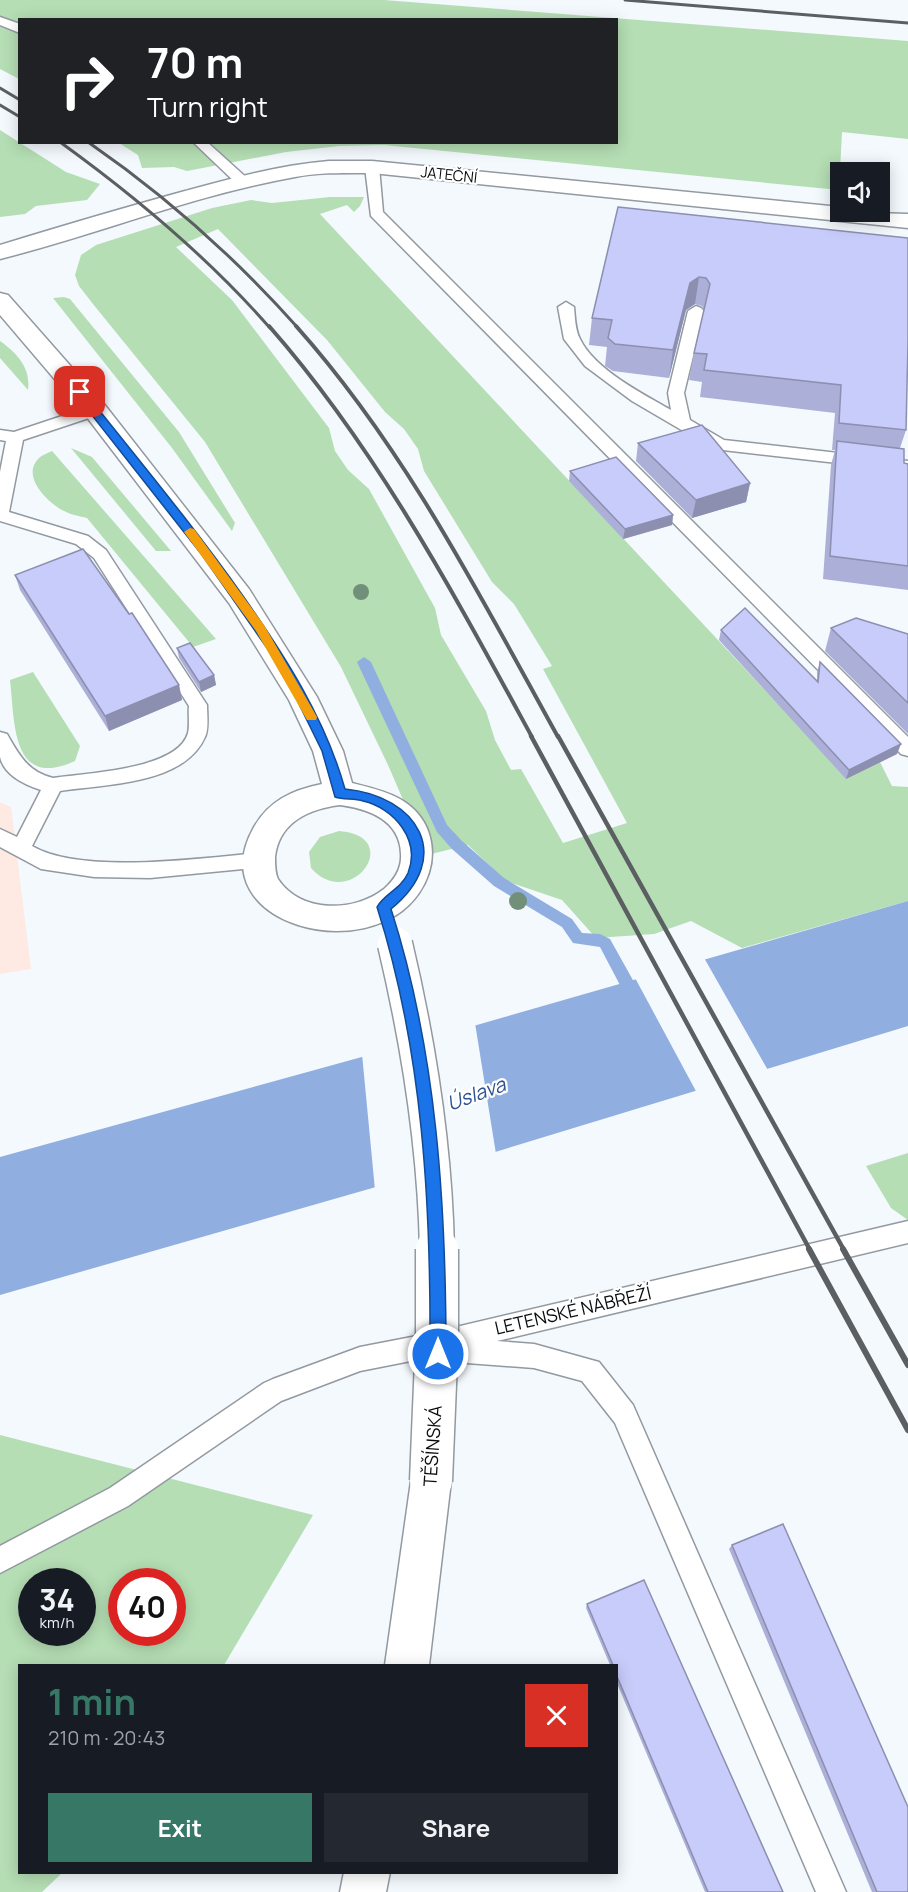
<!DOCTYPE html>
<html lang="en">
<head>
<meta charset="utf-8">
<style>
  body { margin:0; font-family:Manrope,sans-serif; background:#242831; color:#f1f3f6; height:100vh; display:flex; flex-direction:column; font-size:22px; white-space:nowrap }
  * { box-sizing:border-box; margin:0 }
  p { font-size:20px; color:#9ea1a6 }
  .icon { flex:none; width:33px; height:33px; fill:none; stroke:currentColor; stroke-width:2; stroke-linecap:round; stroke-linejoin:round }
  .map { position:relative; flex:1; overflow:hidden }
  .sheet { position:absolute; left:18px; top:1664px; width:600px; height:210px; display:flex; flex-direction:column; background:#171b24; border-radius:0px; box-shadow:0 3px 15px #0003 }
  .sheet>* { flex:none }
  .guide { position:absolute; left:18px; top:18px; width:600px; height:126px; border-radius:0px; box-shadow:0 3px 15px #0003; background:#202124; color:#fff; overflow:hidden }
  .controls { position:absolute; left:830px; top:162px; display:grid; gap:12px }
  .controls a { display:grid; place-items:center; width:60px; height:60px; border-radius:0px; background:#171b24; box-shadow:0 3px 15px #0003; font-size:30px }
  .speed { position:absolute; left:18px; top:1568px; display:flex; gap:12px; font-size:30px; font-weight:700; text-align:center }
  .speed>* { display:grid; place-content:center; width:78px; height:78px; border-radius:50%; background:#171b24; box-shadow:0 3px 15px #0003; line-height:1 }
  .speed small { font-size:15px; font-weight:400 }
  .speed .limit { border:9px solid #d22; background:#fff; color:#111 }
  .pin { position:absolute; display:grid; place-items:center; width:51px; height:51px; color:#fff; margin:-26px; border-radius:12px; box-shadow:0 3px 9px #0006 }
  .me { position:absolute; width:66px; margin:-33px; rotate:0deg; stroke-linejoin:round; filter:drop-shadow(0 0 4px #0008) }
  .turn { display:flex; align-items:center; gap:21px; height:126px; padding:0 30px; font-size:27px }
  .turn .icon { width:78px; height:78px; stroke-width:2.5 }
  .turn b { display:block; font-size:42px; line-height:51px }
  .round { display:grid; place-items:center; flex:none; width:63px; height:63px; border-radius:0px; background:#242831 }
  .head { display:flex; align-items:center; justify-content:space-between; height:102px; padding:0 30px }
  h1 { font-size:36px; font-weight:700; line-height:45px; color:#367766 }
  .cta { display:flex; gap:12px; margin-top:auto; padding:12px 30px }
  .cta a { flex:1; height:69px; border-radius:0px; background:#367766; color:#fff; font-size:24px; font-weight:700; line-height:69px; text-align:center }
  .cta a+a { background:#242831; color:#f1f3f6 }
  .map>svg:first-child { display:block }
</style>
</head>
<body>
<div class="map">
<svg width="908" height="1892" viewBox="0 0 908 1892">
  <rect width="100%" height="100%" fill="#f4f9fe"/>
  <path fill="#fee9e3" d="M0 802 11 807 31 969 0 974Z"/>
  <path fill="#b5deb4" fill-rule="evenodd" d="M0 0H384L908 41V139L842 132 839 190 384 145 339 146 286 152 187 171 174 167 142 168 138 155 119 143 616 142V20H20L19 79 0 69Z
    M0 130 66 172 100 184 87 200 36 206 25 214 0 217Z
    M330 197H364L360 206 354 212 347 205 320 214 847 778 880 762 892 786 908 787V901L742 948 691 921 654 934 596 938 562 900 506 881 468 845 427 855 388 765 341 667 205 442 93 304 79 286 75 275 81 255 96 245 212 208 251 200 272 203ZM218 229 327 340 385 412 404 429 418 449 424 471 492 582 514 604 552 666 543 669 627 823 563 843 521 769 511 770 495 740 486 711 441 635 435 608 369 489 348 470 335 451 329 428 232 300 176 247Z
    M64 297 70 299 179 432 235 523 232 531 172 448 53 298Z
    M0 341C17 353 31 368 28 390L0 358Z
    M71 448 92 457 171 551H156Z
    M52 451 216 639 193 647 87 518C80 516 71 515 64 511 48 503 20 476 39 458 42 455 48 453 52 451Z
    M33 672 80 746 75 761C11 790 15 723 10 680Z
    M339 831C406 836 351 913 311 868L309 852 320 837Z
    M908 1153V1220L891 1208 866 1166Z
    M0 1435 313 1515 224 1665H20V1872H63L42 1892H0ZM32 1581H82V1632H32ZM122 1581H172V1632H122Z"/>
  <path fill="#90aee0" d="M908 901V1026L449 1166 0 1295V1157L456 1031Z"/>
  <path fill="#f4f9fe" d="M703 956 769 1072 697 1093 634 976Z
    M475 1023 496 1154 375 1190 362 1054Z"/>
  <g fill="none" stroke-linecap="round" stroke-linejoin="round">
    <path fill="#90aee0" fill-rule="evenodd" d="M364 657 371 662 447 825 462 841 504 878 572 919 582 933 600 934 610 939 634 982 631 987 626 988 621 987 600 947 573 943 562 927 494 886 452 849 437 832 357 662Z"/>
    <g stroke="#9299a0" stroke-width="3">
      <path id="lane" d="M0 17 20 24V33L0 25Z
        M193 142H207L248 179 250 182 248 185H238Z
        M372 163 379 167 383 212 908 737V756L901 754 371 216 365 167Z
        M566 302 574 307C575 317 575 330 580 339 594 369 643 394 671 410L668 393 688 311 696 306 701 308 704 311 684 393 690 420 724 440 908 461V471L714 449 632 401 585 366 564 339 558 307Z
        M95 405 103 410 101 414 23 440 9 512 88 536 106 550 207 705C207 715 209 729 205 737 184 785 105 784 60 791L32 846C82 875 201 858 258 853L265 855 268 861 265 867 150 878 94 877 41 869 0 847V829L17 837 41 790C25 785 4 775 0 757 0 749 0 739 0 732L7 734C19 755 28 772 53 778 85 773 178 770 188 733 190 725 188 714 189 706L94 558 76 544 0 521V472L6 441 0 440V430L14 432Z
        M908 1221V1243L497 1341 534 1344 599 1362 633 1405 846 1892H816L615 1423 582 1381 534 1368 440 1361 431 1357 360 1371 281 1401 128 1506 0 1573V1546L110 1488 264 1383 273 1379 360 1347 422 1335Z"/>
    </g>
    <g stroke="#9299a0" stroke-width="3">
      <path id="secondary" d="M0 293 8 295 104 404 249 589 317 697 343 751 352 783C368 787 386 791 400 799 435 819 441 860 419 893 368 968 201 924 253 829 268 801 292 790 322 784L313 751 289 700 229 603 86 416 0 315ZM340 805C369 809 400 820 401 854 402 868 395 879 384 889 355 912 301 914 278 879 275 873 275 863 275 857 279 822 309 809 340 805Z
        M431 1461 445 1467 451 1481 429 1665H385L411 1481 417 1467Z
        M344 1872H390L386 1892H340Z"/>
    </g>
    <g stroke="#9299a0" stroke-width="3">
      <path id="primary" d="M329 161H372L840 207V212L908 214V228L372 173C346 173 320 172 295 177 194 195 99 234 0 259V245C62 226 123 208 185 191 233 178 280 165 329 161Z"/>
    </g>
    <use href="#lane" fill="#fff" fill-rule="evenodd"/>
    <use href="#secondary" fill="#fff" fill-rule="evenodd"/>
    <use href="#primary" fill="#fff" fill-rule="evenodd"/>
    <path stroke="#5b5f62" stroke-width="3" d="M625 0 908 23
      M0 88 20 100
      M0 105 20 117
      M60 142C136 197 208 257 270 328
      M88 142C166 196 235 257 298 328"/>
    <path stroke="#5b5f62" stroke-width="4" d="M269 326C377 449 454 594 532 737
      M296 326C405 448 480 596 558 737"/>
    <path stroke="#5b5f62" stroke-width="4.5" d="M531 736 810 1250
      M558 736 844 1250"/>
    <path stroke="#5b5f62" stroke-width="6" d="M809 1249 908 1430
      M843 1249 908 1365"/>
    <g stroke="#9299a0" stroke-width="37" stroke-linecap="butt">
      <path id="secondary-bridge-far1" d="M395 944C419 1045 435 1146 437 1250"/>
    </g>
    <g stroke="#9299a0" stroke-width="45" stroke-linecap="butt">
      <path id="secondary-bridge" d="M431 1481 437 1336V1249"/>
    </g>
    <use href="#secondary-bridge-far1" stroke="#fff" stroke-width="34"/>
    <use href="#secondary-bridge" stroke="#fff" stroke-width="42"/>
  </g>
  <g fill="#728f79">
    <circle cx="361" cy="592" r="8"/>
    <circle cx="518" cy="901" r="9"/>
  </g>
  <path fill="#acafd7" d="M618 207 906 430 900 448 904 463 908 464V590L823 579 831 465 835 450H832L835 413 700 397 702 382 689 380 694 353 704 309 702 306 695 304 686 310 669 378 613 371 605 366 607 347 589 345 592 318Z
    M638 443 750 483 746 502 692 518 636 461Z
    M570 471 673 515 672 525 623 539 569 481Z
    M15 575 179 685 182 700 109 731 20 590Z
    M831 628 908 634V734L825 651Z
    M721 630 817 680V672L820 662 897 754 846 779 719 640Z
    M177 648 214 675 216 685 201 692 179 658Z
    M732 1545 908 1892H872L729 1549Z
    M587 1604 783 1892H705L616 1681V1665H610L586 1608Z"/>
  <path fill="#8c8faf" d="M699 277 695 304 686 310 669 378 673 350 690 283Z
    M750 483 746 502 692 518 696 500Z
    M673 515 672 525 623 539 625 529Z
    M214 675 216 685 201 692 199 682Z
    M179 685 182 700 109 731 105 716Z
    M901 744 897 754 846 779 849 770Z"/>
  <path fill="#c8ccfa" stroke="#8c8faf" stroke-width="1.5" d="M618 207 908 238V342L906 430 839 423 841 385 704 370 707 354 694 353 710 284 706 278 699 277 690 283 673 350 615 344 608 338 612 320 592 318Z
    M702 425 750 483 696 500 638 443Z
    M837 441 904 449V463L908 464V566L830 556Z
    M616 457 673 515 625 529 570 471Z
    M83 549 129 614 132 613 179 685 105 716 15 575Z
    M745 608 818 682 820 662 901 744 849 770 721 630Z
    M856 618 908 634V703L831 628Z
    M190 643 214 675 199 682 177 648Z
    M783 1524 908 1807V1892H877L732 1545Z
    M644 1580 783 1892H708L616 1674V1665H613L587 1604Z"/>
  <path fill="#1a73e8" stroke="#114b97" stroke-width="1.5" d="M80 389 83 390C137 458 193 525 243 596 285 656 325 718 345 789 418 796 455 857 391 909 437 1052 446 1205 446 1354L443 1359 438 1362 432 1359 430 1354C431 1204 423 1051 377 907 384 894 401 889 408 873 421 840 394 808 363 801 354 798 344 800 335 797L322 751 296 698 267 648 202 555 76 395 75 392Z"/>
  <path fill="#f59e0b" d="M190 528 194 529 264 625 317 717 316 720H307L256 631 184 532Z"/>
  <g text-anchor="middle" stroke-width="4.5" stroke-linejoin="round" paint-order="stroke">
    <g font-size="15" fill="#090c0e" stroke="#fff">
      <text transform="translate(449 175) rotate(6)" y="5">JATEČNÍ</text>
    </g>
    <g font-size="18" fill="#090c0e" stroke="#fff">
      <text transform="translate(573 1311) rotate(-13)" y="6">LETENSKÉ NÁBŘEŽÍ</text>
      <text transform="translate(433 1446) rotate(-86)" y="6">TĚŠÍNSKÁ</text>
    </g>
    <g font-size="20" font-style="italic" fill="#2f5391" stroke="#fff">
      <text transform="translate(476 1094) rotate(-20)" y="7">Úslava</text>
    </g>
  </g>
</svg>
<div class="controls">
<a><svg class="icon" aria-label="sound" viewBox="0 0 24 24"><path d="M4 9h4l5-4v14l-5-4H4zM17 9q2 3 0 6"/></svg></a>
</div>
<div class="speed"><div>34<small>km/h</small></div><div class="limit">40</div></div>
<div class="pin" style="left:80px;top:392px;background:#d93025"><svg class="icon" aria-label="arrive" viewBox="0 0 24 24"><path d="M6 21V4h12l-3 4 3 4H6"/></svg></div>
<svg class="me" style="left:438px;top:1354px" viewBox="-20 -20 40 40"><circle r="17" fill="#1a73e8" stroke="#fff" stroke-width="3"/><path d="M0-11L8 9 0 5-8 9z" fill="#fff"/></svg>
<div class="guide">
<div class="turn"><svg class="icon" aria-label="right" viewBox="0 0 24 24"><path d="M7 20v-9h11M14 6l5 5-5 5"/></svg><div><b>70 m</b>Turn right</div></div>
</div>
<section class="sheet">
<div class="head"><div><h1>1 min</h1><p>210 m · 20:43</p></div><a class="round" style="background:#d93025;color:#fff"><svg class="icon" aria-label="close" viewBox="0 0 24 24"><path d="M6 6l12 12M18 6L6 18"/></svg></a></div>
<div class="cta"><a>Exit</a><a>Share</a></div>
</section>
</div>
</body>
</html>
